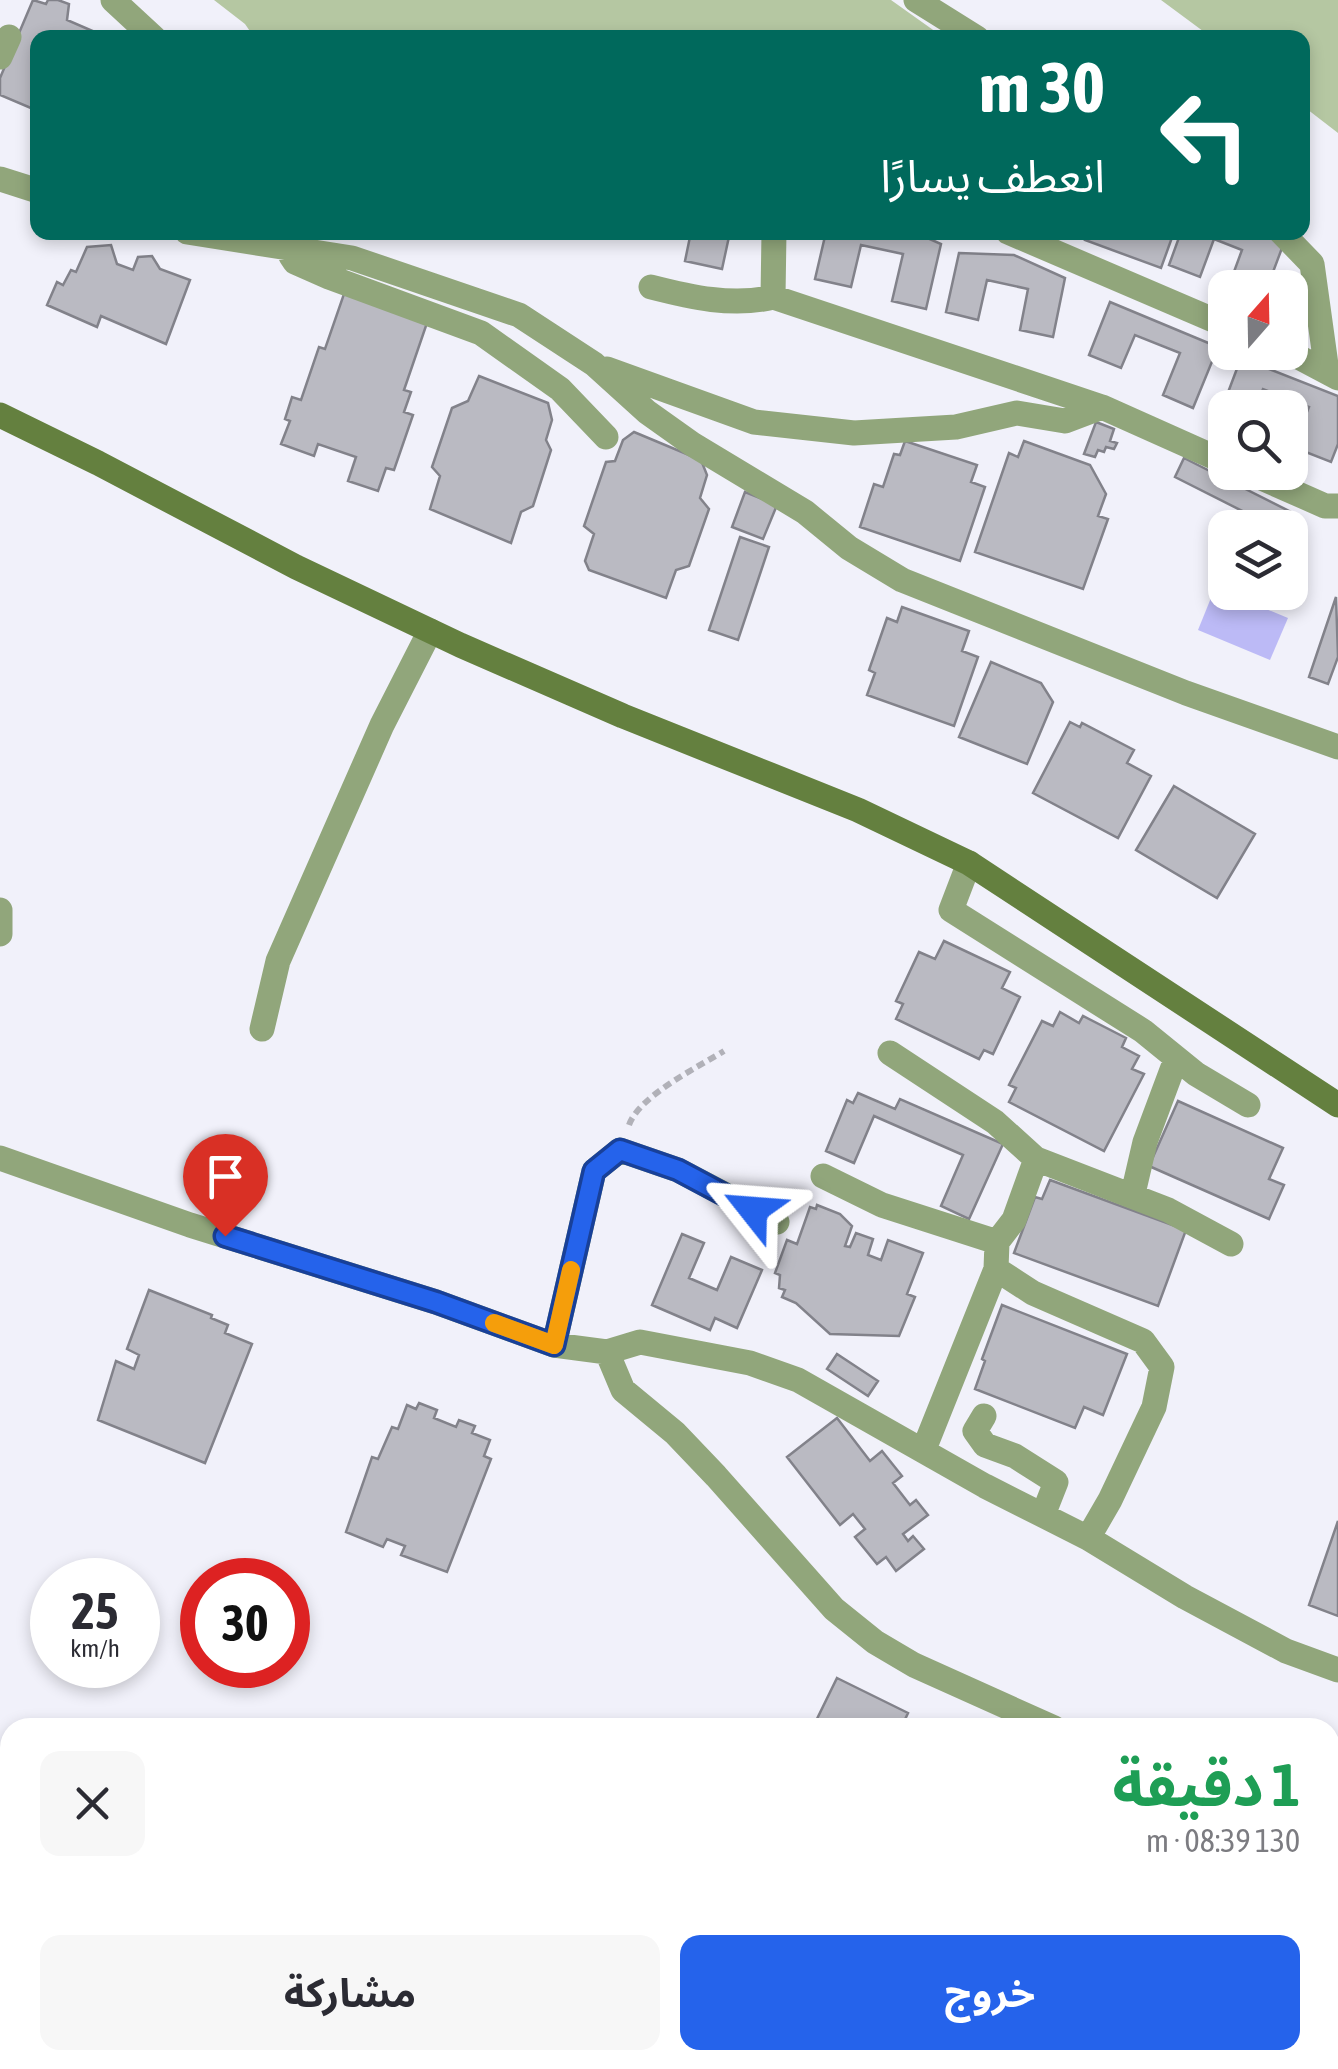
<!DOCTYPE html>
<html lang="ar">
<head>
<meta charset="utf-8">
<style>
  body { margin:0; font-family:"Asap Condensed","Noto Sans Arabic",sans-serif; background:#f7f7f7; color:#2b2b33; direction:rtl; height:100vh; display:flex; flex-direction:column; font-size:38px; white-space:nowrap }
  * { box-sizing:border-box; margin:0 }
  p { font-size:32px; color:#7c7c81 }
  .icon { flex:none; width:55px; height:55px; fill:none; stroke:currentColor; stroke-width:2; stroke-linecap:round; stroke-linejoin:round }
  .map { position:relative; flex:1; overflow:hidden; direction:ltr }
  .details { position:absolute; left:0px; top:1718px; width:1340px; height:352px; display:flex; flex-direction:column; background:#fff; border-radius:30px 30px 0 0; box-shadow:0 5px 15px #0003; direction:rtl }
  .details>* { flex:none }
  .top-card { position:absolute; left:30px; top:30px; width:1280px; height:210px; border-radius:20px; box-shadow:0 5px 15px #0003; direction:rtl; background:#00695c; color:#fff; overflow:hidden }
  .needle { width:65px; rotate:20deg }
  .tools { position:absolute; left:1208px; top:270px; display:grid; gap:20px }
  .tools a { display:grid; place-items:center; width:100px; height:100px; border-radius:20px; background:#fff; box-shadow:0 5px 15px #0003; font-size:50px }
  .speed { position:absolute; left:30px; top:1558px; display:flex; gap:20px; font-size:50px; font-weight:700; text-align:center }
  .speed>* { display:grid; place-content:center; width:130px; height:130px; border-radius:50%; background:#fff; box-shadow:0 5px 15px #0003; line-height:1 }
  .speed small { font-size:25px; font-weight:400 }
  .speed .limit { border:15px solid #d22; background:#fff; color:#111 }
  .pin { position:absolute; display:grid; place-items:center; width:85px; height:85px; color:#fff; margin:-102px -42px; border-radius:50% 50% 50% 0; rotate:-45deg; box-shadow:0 0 10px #0007 }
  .pin .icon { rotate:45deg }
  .me { position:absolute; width:110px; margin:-55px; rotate:298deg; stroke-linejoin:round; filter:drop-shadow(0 0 8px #0008) }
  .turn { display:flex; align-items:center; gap:35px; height:210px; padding:0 40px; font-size:45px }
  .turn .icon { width:130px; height:130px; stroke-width:2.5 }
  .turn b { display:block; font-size:70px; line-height:85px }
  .round { display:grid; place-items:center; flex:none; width:105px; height:105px; border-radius:20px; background:#f7f7f7 }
  .overview { display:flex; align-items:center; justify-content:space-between; height:170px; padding:0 40px }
  h1 { font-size:60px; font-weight:700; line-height:75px; color:#1e9e55 }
  .action { display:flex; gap:20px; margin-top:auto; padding:20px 40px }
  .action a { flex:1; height:115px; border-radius:20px; background:#2563eb; color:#fff; font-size:40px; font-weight:700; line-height:115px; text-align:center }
  .action a+a { background:#f7f7f7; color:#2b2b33 }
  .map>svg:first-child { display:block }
</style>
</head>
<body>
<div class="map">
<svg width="1338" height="2069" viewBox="0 0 1338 2069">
  <rect width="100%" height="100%" fill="#f1f1fa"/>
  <path fill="#b5c7a2" d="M214 0H891L943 37H254L245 24Z
    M1161 0H1338V133L1303 106 1302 38 1211 37Z
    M0 1889 10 1912V2060H97L107 2069H0Z
    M922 2060H1293L1313 2069H901Z"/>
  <path fill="#bcbaf6" d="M1215 588 1288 618 1270 660 1198 630Z"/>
  <path fill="#babac2" stroke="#82828a" stroke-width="2.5" d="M33 0 46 4 48 0H58L69 4 67 20 104 36 38 38V111L0 95V78Z
    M691 232H730L722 269 685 261Z
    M826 232H914L941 244 926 309 892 301 903 254 861 245 851 287 815 279Z
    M1088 232H1174L1161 268 1085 240Z
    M1181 232H1263L1285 240 1267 288H1228L1242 250 1214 239 1200 277 1169 265Z
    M111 245 117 264 133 270 138 257 152 256 160 269 190 280 166 344 101 316 97 327 47 305 57 282 63 285 71 270 76 272 87 247Z
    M959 253 1014 255 1065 278 1053 337 1020 330 1028 289 987 280 978 320 946 312Z
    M345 291 428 320 404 390 411 392 404 412 413 415 394 470 386 468 378 491 348 481 356 457 318 444 314 456 281 444 290 421 285 419 292 397 301 400 319 347 325 349Z
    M1110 302 1218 347 1193 408 1163 395 1180 353 1135 335 1121 368 1089 355Z
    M1241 358 1338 396V444L1331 462 1293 447 1309 407 1263 389 1255 408H1225V422L1218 419Z
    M479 376 548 403 552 420 546 440 551 450 533 506 521 512 511 543 430 509 440 476 432 467 452 408 468 401Z
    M1096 422 1114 429 1110 441 1117 443 1114 449 1106 447 1104 452 1098 450 1095 457 1084 454Z
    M634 432 701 460 707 475 700 498 709 509 689 566 676 570 666 598 589 570 585 561 594 534 584 526 606 462 615 461 623 440Z
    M905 441 977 465 971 482 985 487 960 561 860 527 874 484 883 487 894 454 900 455Z
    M1024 441 1090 465 1106 494 1098 516 1108 519 1083 589 975 552 1009 453 1018 457Z
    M1184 458 1299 516 1290 534V528H1276L1175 477Z
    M745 492 777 505 763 539 732 527Z
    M740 537 769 547 738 640 709 630Z
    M1336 597 1338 657 1328 684 1309 677Z
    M902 607 969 631 962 651 978 657 954 726 867 695 875 673 869 670 887 618 897 622Z
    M991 662 1041 683 1053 702 1027 764 959 737Z
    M1070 722 1080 727 1082 723 1134 750 1127 763 1151 776 1118 838 1033 793Z
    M1174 786 1255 834 1217 898 1136 850Z
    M944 941 1010 972 1002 988 1020 997 993 1054 984 1050 979 1059 896 1019 903 1004 896 1001 919 952 935 959Z
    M1060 1012 1079 1023 1083 1016 1126 1038 1122 1047 1139 1056 1132 1069 1144 1074 1104 1151 1009 1102 1016 1088 1009 1085 1042 1021 1053 1026Z
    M858 1093 895 1109 900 1099 1003 1144 969 1219 941 1206 963 1155 874 1116 854 1163 826 1151 847 1100 853 1103Z
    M1178 1101 1283 1148 1269 1179 1284 1185 1269 1219 1149 1166Z
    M1050 1180 1186 1230 1158 1306 1014 1253 1035 1197 1042 1199Z
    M817 1205 840 1214 852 1226 845 1246 850 1247 856 1233 873 1239 868 1255 881 1260 888 1240 923 1253 907 1294 915 1297 899 1336 830 1334 796 1303 782 1297 785 1290 779 1288 780 1275 775 1273 787 1240 797 1244 810 1207 816 1209Z
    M682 1234 704 1243 689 1278 717 1290 731 1257 762 1270 737 1328 715 1318 710 1330 652 1305Z
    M149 1290 212 1315 211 1318 228 1325 225 1333 252 1344 205 1463 98 1420 116 1361 134 1369 139 1355 127 1349Z
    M1002 1305 1127 1354 1103 1415 1084 1407 1075 1428 975 1389 985 1361 982 1359Z
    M837 1354 878 1381 868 1396 827 1369Z
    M419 1403 437 1410 434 1418 456 1427 459 1420 475 1426 472 1433 490 1440 484 1456 491 1459 447 1572 401 1555 405 1546 387 1539 383 1547 346 1532 372 1457 378 1459 392 1427 398 1429 407 1405 416 1409Z
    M837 1418 870 1461 882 1451 902 1476 893 1483 910 1505 916 1500 928 1515 903 1534 908 1541 913 1536 924 1549 896 1571 886 1557 877 1564 855 1537 865 1529 853 1514 840 1525 787 1457Z
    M1338 1521V1616L1309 1605Z
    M837 1678 908 1713 901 1728 813 1727Z
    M1330 1909 1338 1913V1986L1330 1983Z"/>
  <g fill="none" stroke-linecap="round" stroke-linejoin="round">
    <path stroke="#b1b1b8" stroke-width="6" stroke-dasharray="8 5" stroke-linecap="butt" d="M629 1125C639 1096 698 1067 724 1051
      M751 2060 766 2069"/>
    <path stroke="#91a67b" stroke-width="25" d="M113 0 154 38
      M916 0 977 38
      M0 57 9 37
      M0 179 38 191
      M187 232 352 258 519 315 594 364 647 412 692 444 805 512 849 548 902 580 1186 693 1338 747
      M1008 232 1225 325
      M1281 232 1312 264 1327 372
      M291 256 295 262 329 277 481 333 560 389 606 437
      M651 287C690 297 733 307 773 297L1102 407 1225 462
      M773 297 774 232
      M1289 352 1338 378
      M607 369 754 422 854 433 956 427 1017 413 1065 421 1102 407
      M1248 472 1325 506H1338
      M969 863 951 910 1143 1031 1196 1074 1248 1105
      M0 910V934
      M262 1029 278 961 382 725 430 631
      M890 1053 995 1122 1036 1159 1014 1220 997 1242
      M0 1158 190 1225 436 1302 554 1345 607 1352
      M1036 1159 1168 1210 1231 1244
      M823 1176 882 1205 997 1242 996 1269 924 1449
      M1135 1185 1145 1142 1176 1059
      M996 1269 1033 1293 1143 1341 1162 1367 1154 1407 1110 1500 1088 1538
      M554 1345 594 1171 620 1150 678 1170 777 1222
      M984 1416 975 1431 985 1445 1015 1456 1056 1482 1043 1515
      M1054 1728 914 1665 875 1642 834 1609 716 1476 675 1433 623 1390 607 1352 640 1342 750 1363 798 1380 985 1486 1088 1538 1185 1597 1286 1651 1338 1670
      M1330 1858 1338 1861"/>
    <path stroke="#64803f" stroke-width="25" d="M0 415 98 463 296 567 460 645 623 716 858 810 969 863 1338 1105"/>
  </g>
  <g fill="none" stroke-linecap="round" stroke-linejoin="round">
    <g stroke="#184099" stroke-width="25">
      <path id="route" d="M225 1236 436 1302 554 1345 594 1171 620 1150 678 1170 753 1210"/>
    </g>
    <use href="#route" stroke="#2563eb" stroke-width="18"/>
    <path stroke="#f59e0b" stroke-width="18" d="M494 1323 554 1345 571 1270"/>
  </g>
</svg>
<div class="tools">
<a><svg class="needle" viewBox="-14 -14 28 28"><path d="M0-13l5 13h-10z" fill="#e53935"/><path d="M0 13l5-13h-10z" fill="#7c7c81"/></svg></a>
<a><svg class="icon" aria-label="search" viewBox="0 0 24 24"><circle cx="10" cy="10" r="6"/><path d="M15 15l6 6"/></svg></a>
<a><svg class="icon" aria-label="layers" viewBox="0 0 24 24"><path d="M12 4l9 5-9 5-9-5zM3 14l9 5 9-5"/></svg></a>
</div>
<div class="speed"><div>25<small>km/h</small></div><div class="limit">30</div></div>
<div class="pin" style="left:225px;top:1236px;background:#d93025"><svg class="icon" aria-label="arrive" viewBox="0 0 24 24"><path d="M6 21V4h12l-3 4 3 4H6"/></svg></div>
<svg class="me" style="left:753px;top:1210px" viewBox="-20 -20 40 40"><path d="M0-17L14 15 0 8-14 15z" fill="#2563eb" stroke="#fff" stroke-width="4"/></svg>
<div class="top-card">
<div class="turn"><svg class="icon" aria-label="left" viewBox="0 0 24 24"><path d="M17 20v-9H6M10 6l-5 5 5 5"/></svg><div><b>30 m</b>انعطف يسارًا</div></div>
</div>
<section class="details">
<div class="overview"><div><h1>1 دقيقة</h1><p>130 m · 08:39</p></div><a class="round"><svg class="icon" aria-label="close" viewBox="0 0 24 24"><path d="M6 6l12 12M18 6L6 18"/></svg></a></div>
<div class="action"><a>خروج</a><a>مشاركة</a></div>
</section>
</div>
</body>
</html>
